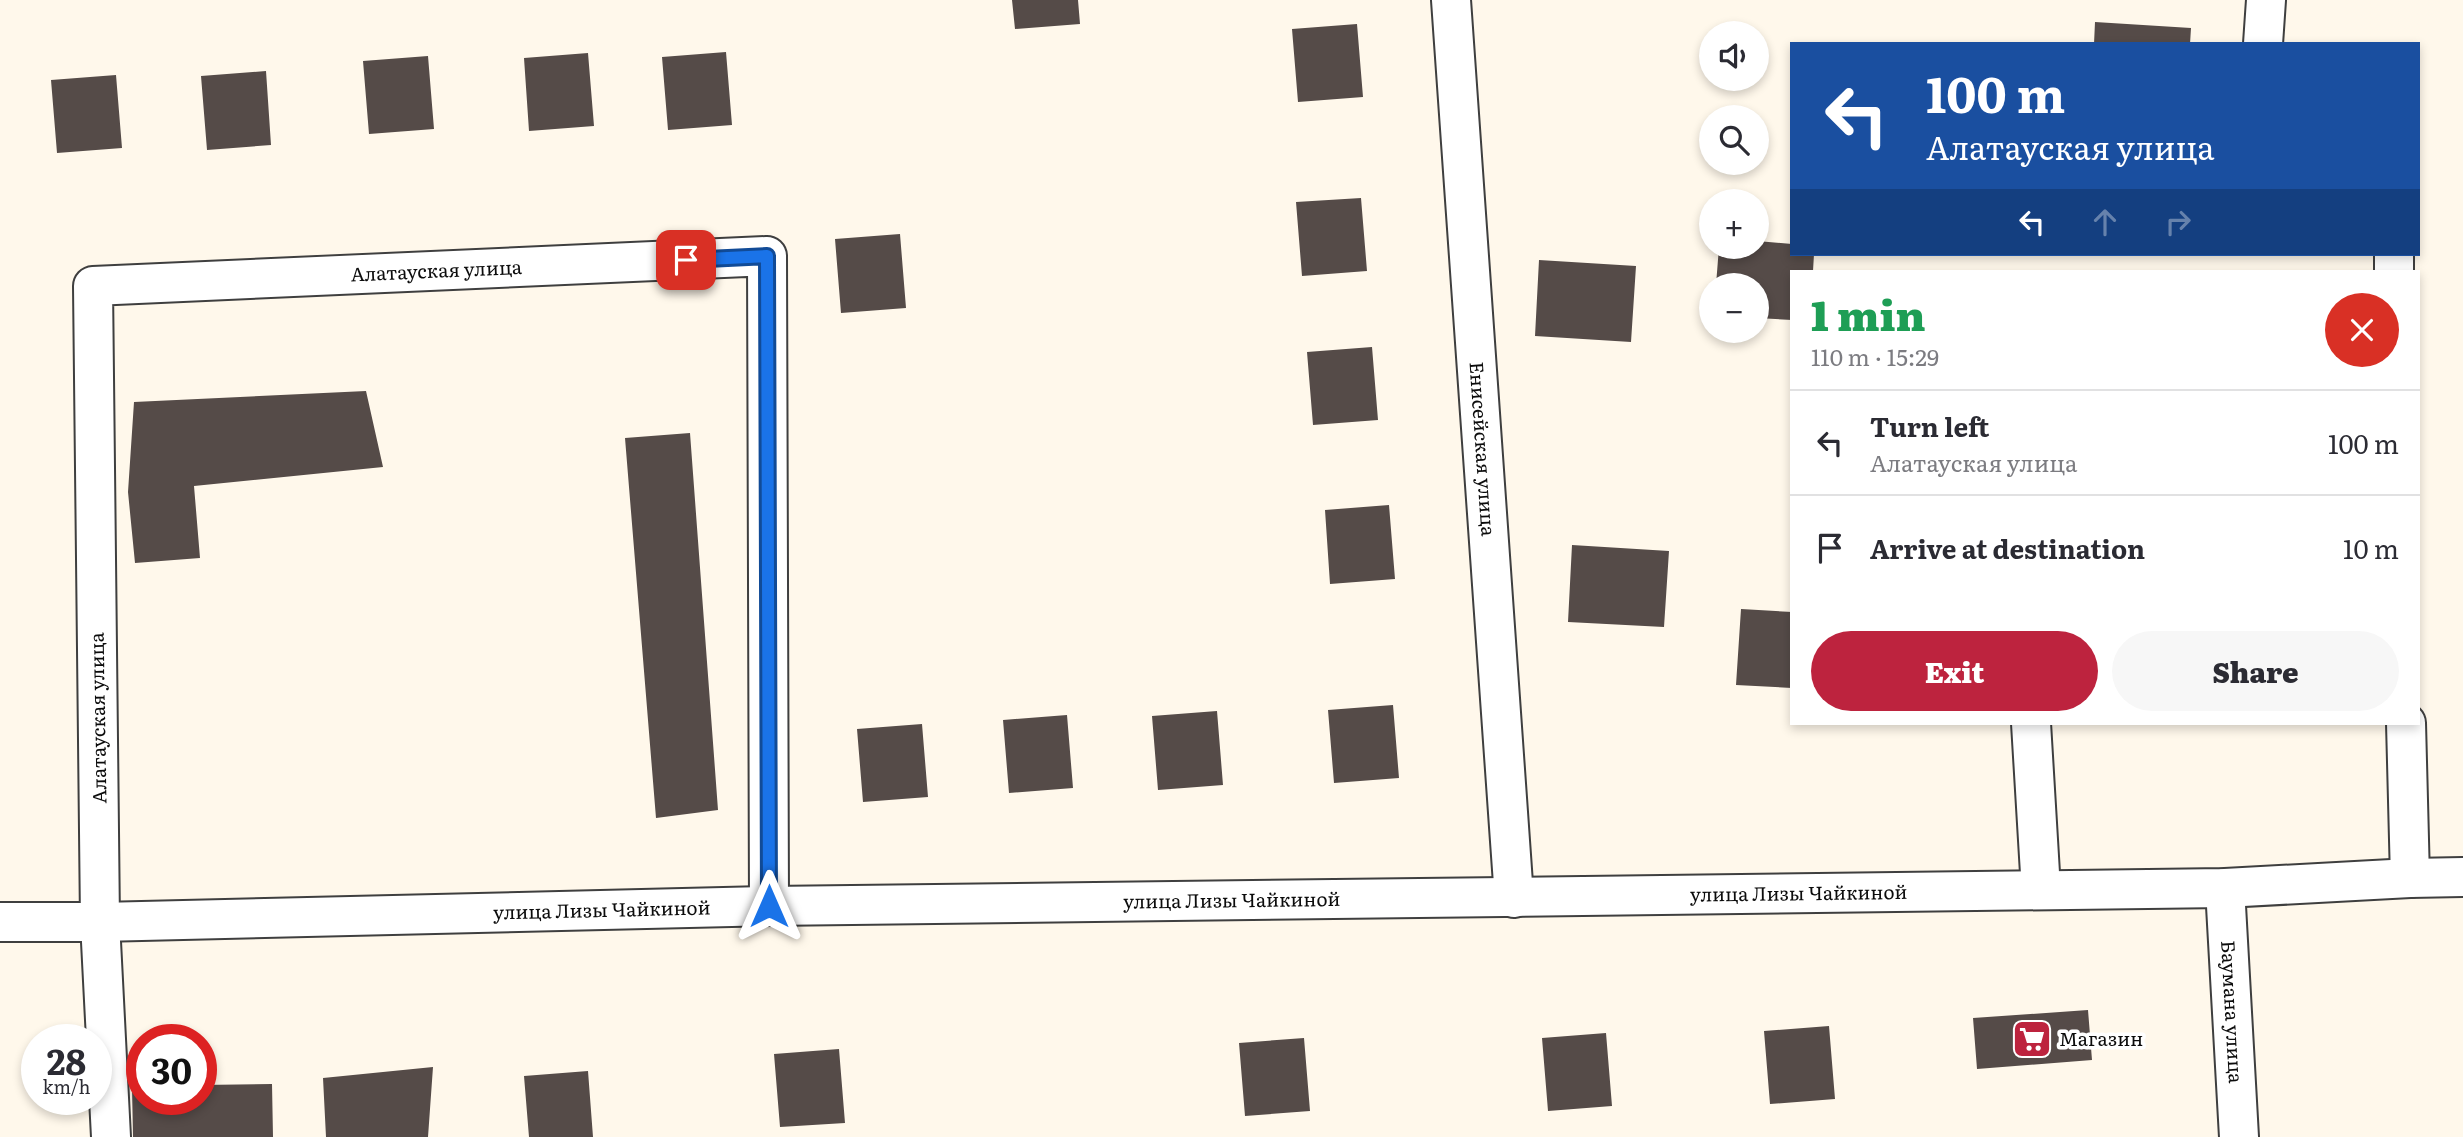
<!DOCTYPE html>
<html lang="en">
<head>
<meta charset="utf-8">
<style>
  body { margin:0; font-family:Literata,serif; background:#f7f7f7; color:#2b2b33; height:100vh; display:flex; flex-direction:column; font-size:26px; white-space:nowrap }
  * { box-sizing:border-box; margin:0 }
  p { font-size:23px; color:#7c7c81 }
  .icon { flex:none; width:38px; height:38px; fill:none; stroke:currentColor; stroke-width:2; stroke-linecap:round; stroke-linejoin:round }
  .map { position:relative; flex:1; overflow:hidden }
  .details { position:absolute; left:1790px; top:270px; width:630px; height:455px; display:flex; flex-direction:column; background:#fff; border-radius:0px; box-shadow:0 4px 10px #0003 }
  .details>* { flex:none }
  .top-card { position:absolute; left:1790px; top:42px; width:630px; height:214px; border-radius:0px; box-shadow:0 4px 10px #0003; background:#1a4fa0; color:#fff; overflow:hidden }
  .buttons { position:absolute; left:1699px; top:21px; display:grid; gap:14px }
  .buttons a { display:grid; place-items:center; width:70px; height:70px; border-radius:50%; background:#fff; box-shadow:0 4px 10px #0003; font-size:35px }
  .speed { position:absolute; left:21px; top:1024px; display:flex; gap:14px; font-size:35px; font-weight:700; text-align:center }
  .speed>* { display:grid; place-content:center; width:91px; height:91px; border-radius:50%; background:#fff; box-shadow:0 4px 10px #0003; line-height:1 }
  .speed small { font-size:18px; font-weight:400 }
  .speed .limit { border:10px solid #d22; background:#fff; color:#111 }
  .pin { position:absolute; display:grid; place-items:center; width:60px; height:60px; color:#fff; margin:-30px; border-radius:14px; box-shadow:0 4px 10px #0006 }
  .me { position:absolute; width:77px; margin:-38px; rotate:0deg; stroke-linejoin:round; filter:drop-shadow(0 0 5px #0008) }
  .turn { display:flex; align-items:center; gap:24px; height:147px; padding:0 21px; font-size:32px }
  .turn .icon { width:91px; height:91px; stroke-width:2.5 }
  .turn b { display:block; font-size:49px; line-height:60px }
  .lanes { display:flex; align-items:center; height:66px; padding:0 21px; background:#0003; justify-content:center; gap:35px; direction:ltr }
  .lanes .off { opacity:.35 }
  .round { display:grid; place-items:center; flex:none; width:74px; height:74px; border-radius:37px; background:#f7f7f7 }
  .summary { display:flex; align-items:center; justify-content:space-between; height:119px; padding:0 21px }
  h1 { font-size:42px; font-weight:800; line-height:52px; color:#1e9e55 }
  .action { display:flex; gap:14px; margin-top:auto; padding:14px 21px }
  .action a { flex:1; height:80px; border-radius:42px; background:#bd233e; color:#fff; font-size:28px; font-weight:800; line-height:80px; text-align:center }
  .action a+a { background:#f7f7f7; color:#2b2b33 }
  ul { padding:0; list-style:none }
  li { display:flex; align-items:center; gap:21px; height:105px; padding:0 21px; border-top:2px solid #e1e1e2 }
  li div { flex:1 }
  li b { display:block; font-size:26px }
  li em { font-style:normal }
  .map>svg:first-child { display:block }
</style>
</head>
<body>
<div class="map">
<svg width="2463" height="1137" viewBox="0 0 2463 1137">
  <rect width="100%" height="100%" fill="#fff8eb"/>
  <path fill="#554b48" d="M1012 0H1078L1080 24 1015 29Z
    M2095 22 2191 28 2190 44H2094Z
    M1357 24 1363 97 1298 102 1292 29Z
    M726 52 732 125 668 130 662 57Z
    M588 53 594 126 529 131 524 58Z
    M428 56 434 129 369 134 363 61Z
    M266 71 271 145 207 150 201 76Z
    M116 75 122 148 57 153 51 80Z
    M1361 198 1367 271 1302 276 1296 202Z
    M900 234 906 308 841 313 835 239Z
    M1757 241 1792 244V254H1814L1813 271H1792V320L1757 318V285H1716L1719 247H1757Z
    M1539 260 1636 266 1631 342 1535 336Z
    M1372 347 1378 420 1313 425 1307 352Z
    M366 391 383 467 194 486 200 558 135 563 128 492 134 402Z
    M690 433 718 810 656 818 625 438Z
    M1389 505 1395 579 1330 584 1325 510Z
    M1572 545 1669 551 1664 627 1568 622Z
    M1741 609 1792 612V688L1736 685Z
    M1393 705 1399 778 1334 783 1328 710Z
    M1217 711 1223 785 1158 790 1152 716Z
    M1067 715 1073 788 1009 793 1003 720Z
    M922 724 928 797 863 802 857 729Z
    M2088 1010 2092 1060 1977 1069 1973 1018Z
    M1829 1026 1835 1099 1770 1104 1764 1031Z
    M1606 1033 1612 1106 1548 1111 1542 1038Z
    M1304 1038 1310 1111 1245 1116 1239 1043Z
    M839 1049 845 1123 780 1127 774 1054Z
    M433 1067 428 1137H326L323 1078Z
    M588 1071 593 1137H529L524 1076Z
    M272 1084 273 1137H133L132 1087H142V1099H201V1085Z"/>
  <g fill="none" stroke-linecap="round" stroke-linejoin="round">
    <g stroke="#3f3f3f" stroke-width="42">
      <g id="minor">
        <path id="s1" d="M1451 0 1514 898"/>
        <path d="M2263 44 2266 0"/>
        <path d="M2394 254V271"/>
        <path d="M2031 723 2041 890"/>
        <path d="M2406 723 2410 878"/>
        <path id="s2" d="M2225 888 2239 1137"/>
        <path id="s3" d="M111 1137 100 922 93 286 767 256 769 906"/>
      </g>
    </g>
    <g stroke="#3f3f3f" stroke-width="42">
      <g id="tertiary">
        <path id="s4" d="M0 922H100L769 906 2225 888 2410 878 2463 877"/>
      </g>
    </g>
    <use href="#minor" stroke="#fff" stroke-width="38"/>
    <use href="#tertiary" stroke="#fff" stroke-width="38"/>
  </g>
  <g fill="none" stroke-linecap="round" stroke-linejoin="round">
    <g stroke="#114b97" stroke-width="18">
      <path id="route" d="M686 260 767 256 769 906"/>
    </g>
    <use href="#route" stroke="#1a73e8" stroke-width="12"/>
  </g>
  <defs>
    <g id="supermarket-square" transform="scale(2.0125)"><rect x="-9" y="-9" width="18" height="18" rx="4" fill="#bd233e" stroke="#fff"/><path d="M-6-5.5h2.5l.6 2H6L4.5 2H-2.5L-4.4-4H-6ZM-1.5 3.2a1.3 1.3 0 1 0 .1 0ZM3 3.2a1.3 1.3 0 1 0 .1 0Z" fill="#fff"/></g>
  </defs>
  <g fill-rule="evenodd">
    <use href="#supermarket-square" x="2032" y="1039"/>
  </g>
  <g text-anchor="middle" stroke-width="7" stroke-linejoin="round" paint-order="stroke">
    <g font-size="19" fill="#0c0c0c" stroke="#fff">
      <text dy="7" stroke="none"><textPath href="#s3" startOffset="1195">Алатауская улица</textPath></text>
      <text dy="7" stroke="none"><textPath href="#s1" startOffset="450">Енисейская улица</textPath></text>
      <text transform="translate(98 718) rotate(-91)" y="7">Алатауская улица</text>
      <text dy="7" stroke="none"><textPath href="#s4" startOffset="1799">улица Лизы Чайкиной</textPath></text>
      <text dy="7" stroke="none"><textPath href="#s4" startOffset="1232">улица Лизы Чайкиной</textPath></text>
      <text dy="7" stroke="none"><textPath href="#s4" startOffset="602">улица Лизы Чайкиной</textPath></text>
      <text dy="7" stroke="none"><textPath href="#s2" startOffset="124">Баумана улица</textPath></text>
    </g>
    <g font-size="19" fill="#0c0c0c" stroke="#fff" text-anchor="start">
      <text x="2059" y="1046">Магазин</text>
    </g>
  </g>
</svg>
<div class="buttons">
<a><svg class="icon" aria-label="sound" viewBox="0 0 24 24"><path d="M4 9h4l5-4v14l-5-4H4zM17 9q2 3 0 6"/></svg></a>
<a><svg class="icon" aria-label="search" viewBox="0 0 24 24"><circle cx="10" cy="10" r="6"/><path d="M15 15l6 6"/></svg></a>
<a>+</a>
<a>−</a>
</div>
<div class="speed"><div>28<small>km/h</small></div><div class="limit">30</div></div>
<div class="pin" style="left:686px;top:260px;background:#d93025"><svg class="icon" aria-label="arrive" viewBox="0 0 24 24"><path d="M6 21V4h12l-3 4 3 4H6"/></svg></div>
<svg class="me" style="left:769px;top:906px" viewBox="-20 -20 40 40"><path d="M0-17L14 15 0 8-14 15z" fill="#1a73e8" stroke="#fff" stroke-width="4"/></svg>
<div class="top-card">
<div class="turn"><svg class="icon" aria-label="left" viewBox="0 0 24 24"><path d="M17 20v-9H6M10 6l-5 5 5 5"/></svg><div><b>100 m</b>Алатауская улица</div></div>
<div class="lanes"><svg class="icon" aria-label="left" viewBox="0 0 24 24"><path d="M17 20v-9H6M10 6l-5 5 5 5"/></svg><svg class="icon off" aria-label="ahead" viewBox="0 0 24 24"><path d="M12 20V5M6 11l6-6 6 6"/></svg><svg class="icon off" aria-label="right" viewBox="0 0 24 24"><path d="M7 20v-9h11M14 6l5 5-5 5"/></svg></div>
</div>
<section class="details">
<div class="summary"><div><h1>1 min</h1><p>110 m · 15:29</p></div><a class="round" style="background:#d93025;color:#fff"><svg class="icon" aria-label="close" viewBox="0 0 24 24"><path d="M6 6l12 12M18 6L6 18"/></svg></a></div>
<ul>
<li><svg class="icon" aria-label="left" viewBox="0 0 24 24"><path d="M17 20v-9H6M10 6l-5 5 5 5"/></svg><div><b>Turn left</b><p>Алатауская улица</p></div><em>100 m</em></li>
<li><svg class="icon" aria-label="arrive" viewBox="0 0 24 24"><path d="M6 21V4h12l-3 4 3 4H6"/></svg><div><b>Arrive at destination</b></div><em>10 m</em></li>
</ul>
<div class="action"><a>Exit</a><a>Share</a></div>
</section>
</div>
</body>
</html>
